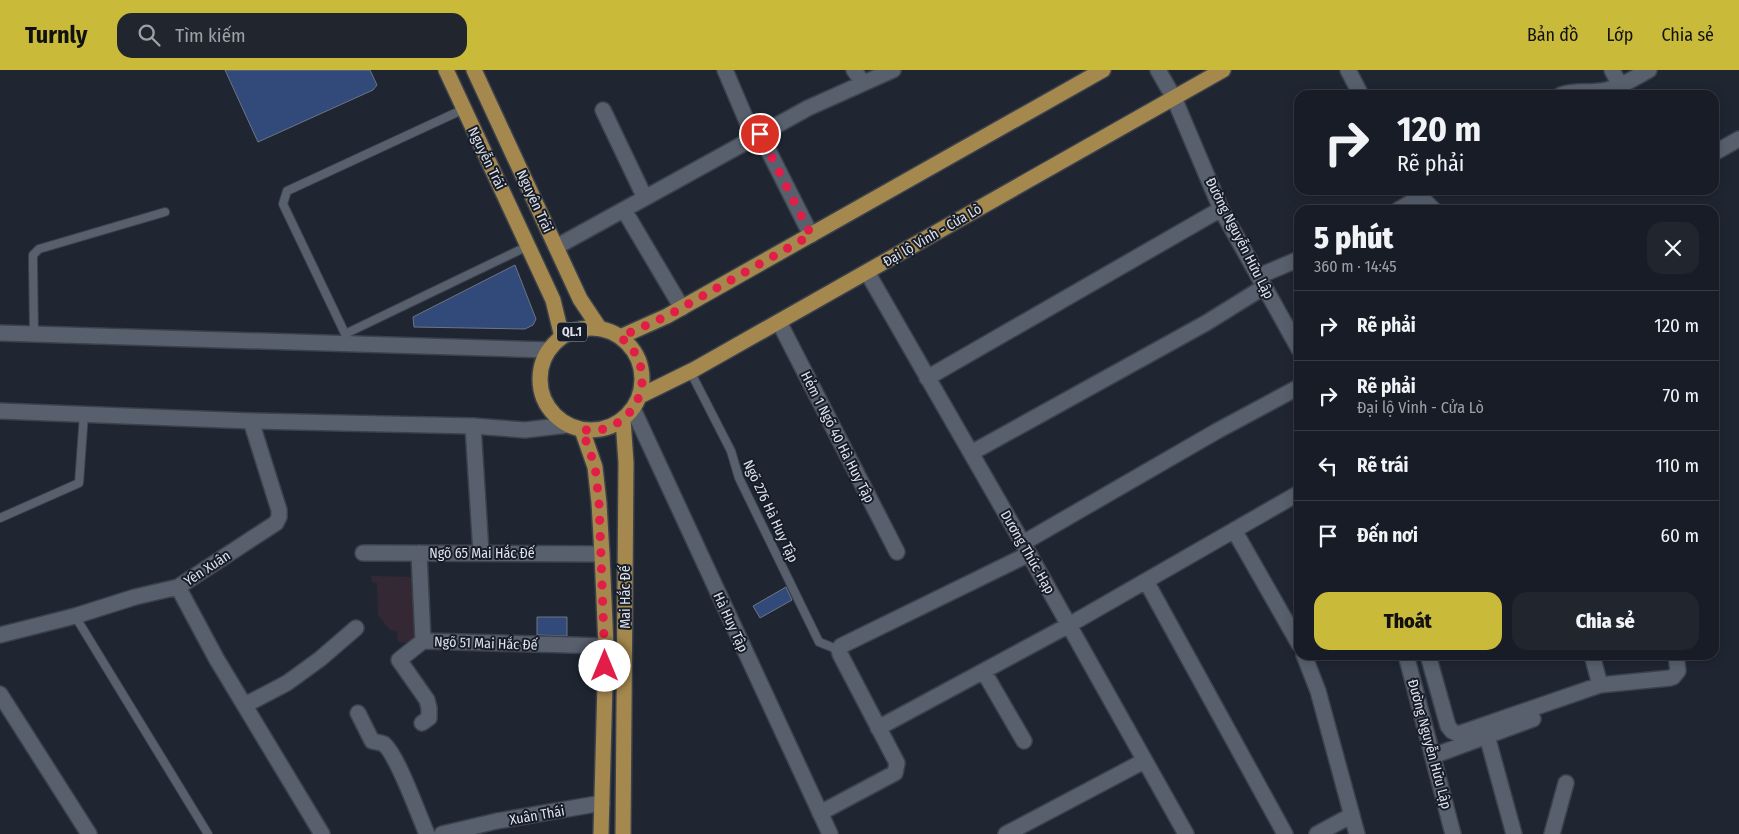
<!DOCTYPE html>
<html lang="vi">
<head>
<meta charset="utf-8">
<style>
  body { margin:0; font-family:"Fira Sans Condensed",sans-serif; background:#20252e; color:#f1f3f6; height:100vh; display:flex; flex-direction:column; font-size:19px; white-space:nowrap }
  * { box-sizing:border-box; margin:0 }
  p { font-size:16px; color:#9ea1a7 }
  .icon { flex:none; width:28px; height:28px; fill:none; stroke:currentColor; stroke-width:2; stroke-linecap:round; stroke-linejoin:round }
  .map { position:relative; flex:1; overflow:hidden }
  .drawer { position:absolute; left:1294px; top:135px; width:425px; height:455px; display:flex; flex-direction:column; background:#171c26; border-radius:15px; box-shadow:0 2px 12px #0003,0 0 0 1px #363a43 }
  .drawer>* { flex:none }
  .guide { position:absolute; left:1294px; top:20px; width:425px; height:105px; border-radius:15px; box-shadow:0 2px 12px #0003,0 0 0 1px #363a43; background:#171c26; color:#f1f3f6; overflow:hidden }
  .pin { position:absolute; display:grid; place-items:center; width:42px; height:42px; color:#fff; margin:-21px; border:2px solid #fff; border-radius:50%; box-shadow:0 1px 5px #0007 }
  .me { position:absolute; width:55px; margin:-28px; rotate:0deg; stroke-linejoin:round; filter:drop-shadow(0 0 4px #0008) }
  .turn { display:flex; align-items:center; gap:18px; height:105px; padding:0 20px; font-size:22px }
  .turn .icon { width:65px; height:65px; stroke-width:2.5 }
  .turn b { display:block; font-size:35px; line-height:42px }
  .round { display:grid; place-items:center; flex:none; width:52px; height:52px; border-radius:15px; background:#20252e }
  .overview { display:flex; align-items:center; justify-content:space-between; height:85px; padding:0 20px }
  h1 { font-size:30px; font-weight:800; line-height:38px }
  .primary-button { display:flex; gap:10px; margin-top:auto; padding:10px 20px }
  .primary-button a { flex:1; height:58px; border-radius:15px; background:#c9ba3a; color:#111; font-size:20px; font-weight:800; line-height:58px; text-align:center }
  .primary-button a+a { background:#20252e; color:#f1f3f6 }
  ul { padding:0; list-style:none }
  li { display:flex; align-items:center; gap:15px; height:70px; padding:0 20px; border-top:1px solid #363a43 }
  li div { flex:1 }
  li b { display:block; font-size:19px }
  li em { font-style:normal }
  header { display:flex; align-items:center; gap:30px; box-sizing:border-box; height:70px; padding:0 25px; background:#c9ba3a; color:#111 }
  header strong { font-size:24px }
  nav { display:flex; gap:28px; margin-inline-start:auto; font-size:18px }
  .search { width:350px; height:45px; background:#20252e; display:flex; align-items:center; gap:12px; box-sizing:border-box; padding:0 18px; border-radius:15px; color:#9ea1a7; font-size:19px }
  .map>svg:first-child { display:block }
</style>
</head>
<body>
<header>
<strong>Turnly</strong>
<div class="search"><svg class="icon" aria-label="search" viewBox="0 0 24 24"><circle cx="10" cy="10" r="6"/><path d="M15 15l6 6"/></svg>Tìm kiếm</div>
<nav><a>Bản đồ</a><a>Lớp</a><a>Chia sẻ</a></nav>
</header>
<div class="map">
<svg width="1739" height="764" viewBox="0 0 1739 764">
  <rect width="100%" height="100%" fill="#1f2632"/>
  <path fill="#352835" d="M371 506 417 507V571L409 570V573L398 572 397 561 390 560 378 545 377 513 372 512Z"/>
  <path fill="#324a7a" stroke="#6d7584" d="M225 0H370L377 15 373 20 258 72Z
    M515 195 536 249 533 255 525 259 414 257 413 247Z
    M786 517 792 530 760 548 753 536Z
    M537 547H567V566L537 565Z"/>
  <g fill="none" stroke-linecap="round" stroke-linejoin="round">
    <g stroke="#3c424c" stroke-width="10">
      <path id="lane" d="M34 264 33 194V185L39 179 165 142
        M345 264 528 176
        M350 274 283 134 287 121 464 39
        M690 301 731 381 739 408 819 572 839 580
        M0 448 79 413 84 344
        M75 546 208 764"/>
    </g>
    <g stroke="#3c424c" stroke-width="18">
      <path id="street" d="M725 0 754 68
        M854 0 863 13
        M1348 0 1361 25
        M1612 0 1625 25
        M1561 25C1574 20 1587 23 1601 21 1618 19 1634 8 1649 0
        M1174 28 1221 139 1299 279
        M603 40 645 128
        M760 64 811 165
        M1714 83 1739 69
        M1412 120 1417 129 1426 132 1434 140
        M624 140 682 238
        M1398 140 1417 129
        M556 177 808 38 893 0
        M867 202 1029 484 1186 764
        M1259 206 1299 189
        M779 252 897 482
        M927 308 1221 139
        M473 356 481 483
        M971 383 1206 253 1264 217
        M1234 460 1299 574
        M1023 473 1217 361 1299 317
        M363 483 602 484
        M419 483 423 571 606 576
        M1146 511 1285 764
        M178 517 216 588 322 764
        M0 565 75 546 135 527 178 517 276 453 279 447V440L251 351
        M1304 585 1318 621 1357 764
        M1406 585 1453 764
        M1428 585 1448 656 1452 661 1458 664 1600 615 1670 608 1673 607 1678 601 1676 585
        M1592 585 1600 615
        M984 602 1024 671
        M0 624 89 764
        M245 635 287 613 320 589 356 558
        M358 643 372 671C376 672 380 672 384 674 398 686 418 744 427 764
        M422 653 429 648V638L427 630 399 590 423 571
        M878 658 1069 555 1299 423
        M1487 666 1514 764
        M1433 686 1533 649
        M820 743 895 703 897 693 840 584 839 580 841 576 1029 484
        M442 764 497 751 602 733
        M1006 764 1144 691
        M1317 764 1352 745
        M1552 764 1566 713"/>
    </g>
    <g stroke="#3c424c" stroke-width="18">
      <path id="secondary" d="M1158 0 1174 28
        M0 263 549 280
        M633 339 830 764
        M0 341 251 351 473 356 525 360 568 355"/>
    </g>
    <g stroke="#3c424c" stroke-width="18">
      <path id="primary" d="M446 0 553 230 562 267
        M474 0 580 229 600 259
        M540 309a51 51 0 1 1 102 0a51 51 0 1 1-102 0Z
        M620 267 667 246 1103 0
        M640 326 695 299 1223 0
        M582 360 595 397 599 433 602 484 606 576 601 764
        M623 764 626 393 623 349"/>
    </g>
    <use href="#lane" stroke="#58606e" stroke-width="8"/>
    <use href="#street" stroke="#58606e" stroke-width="15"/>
    <use href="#secondary" stroke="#58606e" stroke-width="15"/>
    <use href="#primary" stroke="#a4884d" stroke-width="15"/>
  </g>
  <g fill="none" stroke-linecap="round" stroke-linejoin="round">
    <path stroke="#e11d48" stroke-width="9" stroke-dasharray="0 16.2" d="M605 596 599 432 595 396 582 360C592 360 603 361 612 356 648 338 653 291 620 267L667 246 811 165 760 64"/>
  </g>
  <g text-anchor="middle" stroke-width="4" stroke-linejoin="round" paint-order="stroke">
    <rect fill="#161c28" stroke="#a2a7b0" stroke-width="1" x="557" y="252.5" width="30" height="19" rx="4"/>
    <g font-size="12" font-weight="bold" fill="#dee2eb">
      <text x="572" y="266">QL.1</text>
    </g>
    <g font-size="14" fill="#dee2eb" stroke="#161c28">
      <text transform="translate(487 88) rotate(64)" y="5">Nguyễn Trãi</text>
      <text transform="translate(535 131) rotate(65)" y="5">Nguyên Trãi</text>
      <text transform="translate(932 165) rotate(-30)" y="5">Đại lộ Vinh - Cửa Lò</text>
      <text transform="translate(1240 168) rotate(63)" y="5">Đường Nguyễn Hữu Lập</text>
      <text transform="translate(838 367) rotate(63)" y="5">Hẻm 1 Ngõ 40 Hà Huy Tập</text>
      <text transform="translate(771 441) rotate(65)" y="5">Ngõ 276 Hà Huy Tập</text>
      <text transform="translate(1028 482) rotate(60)" y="5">Dương Thúc Hạp</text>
      <text x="482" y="488">Ngõ 65 Mai Hắc Đế</text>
      <text transform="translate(207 498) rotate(-33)" y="5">Yên Xuân</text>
      <text transform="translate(625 527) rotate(-90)" y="5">Mai Hắc Đế</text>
      <text transform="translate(731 552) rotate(65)" y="5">Hà Huy Tập</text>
      <text transform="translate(486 573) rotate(2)" y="5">Ngõ 51 Mai Hắc Đế</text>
      <text transform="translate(1430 674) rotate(75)" y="5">Đường Nguyễn Hữu Lập</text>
      <text transform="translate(537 745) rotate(-10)" y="5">Xuân Thái</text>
    </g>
  </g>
</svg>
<div class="pin" style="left:760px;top:64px;background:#d93025"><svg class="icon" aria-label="arrive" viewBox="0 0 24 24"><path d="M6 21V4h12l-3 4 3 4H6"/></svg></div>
<svg class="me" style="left:605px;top:596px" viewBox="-20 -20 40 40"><circle r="19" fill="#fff"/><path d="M0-13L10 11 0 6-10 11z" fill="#e11d48"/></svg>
<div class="guide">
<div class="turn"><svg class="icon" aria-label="right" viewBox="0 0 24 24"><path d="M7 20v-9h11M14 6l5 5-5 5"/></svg><div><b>120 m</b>Rẽ phải</div></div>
</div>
<section class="drawer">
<div class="overview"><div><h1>5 phút</h1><p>360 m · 14:45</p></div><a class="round"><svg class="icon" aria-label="close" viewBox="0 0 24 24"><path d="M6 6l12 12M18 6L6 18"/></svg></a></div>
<ul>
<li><svg class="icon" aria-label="right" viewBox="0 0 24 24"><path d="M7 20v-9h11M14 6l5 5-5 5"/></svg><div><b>Rẽ phải</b></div><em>120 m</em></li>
<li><svg class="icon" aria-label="right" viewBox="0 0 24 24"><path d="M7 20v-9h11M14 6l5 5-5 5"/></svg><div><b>Rẽ phải</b><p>Đại lộ Vinh - Cửa Lò</p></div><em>70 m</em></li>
<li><svg class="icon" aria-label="left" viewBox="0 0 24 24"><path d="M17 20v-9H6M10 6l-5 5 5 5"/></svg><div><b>Rẽ trái</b></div><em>110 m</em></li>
<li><svg class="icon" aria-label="arrive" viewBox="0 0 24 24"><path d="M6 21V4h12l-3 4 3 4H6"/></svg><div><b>Đến nơi</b></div><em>60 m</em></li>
</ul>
<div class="primary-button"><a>Thoát</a><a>Chia sẻ</a></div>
</section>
</div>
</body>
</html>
